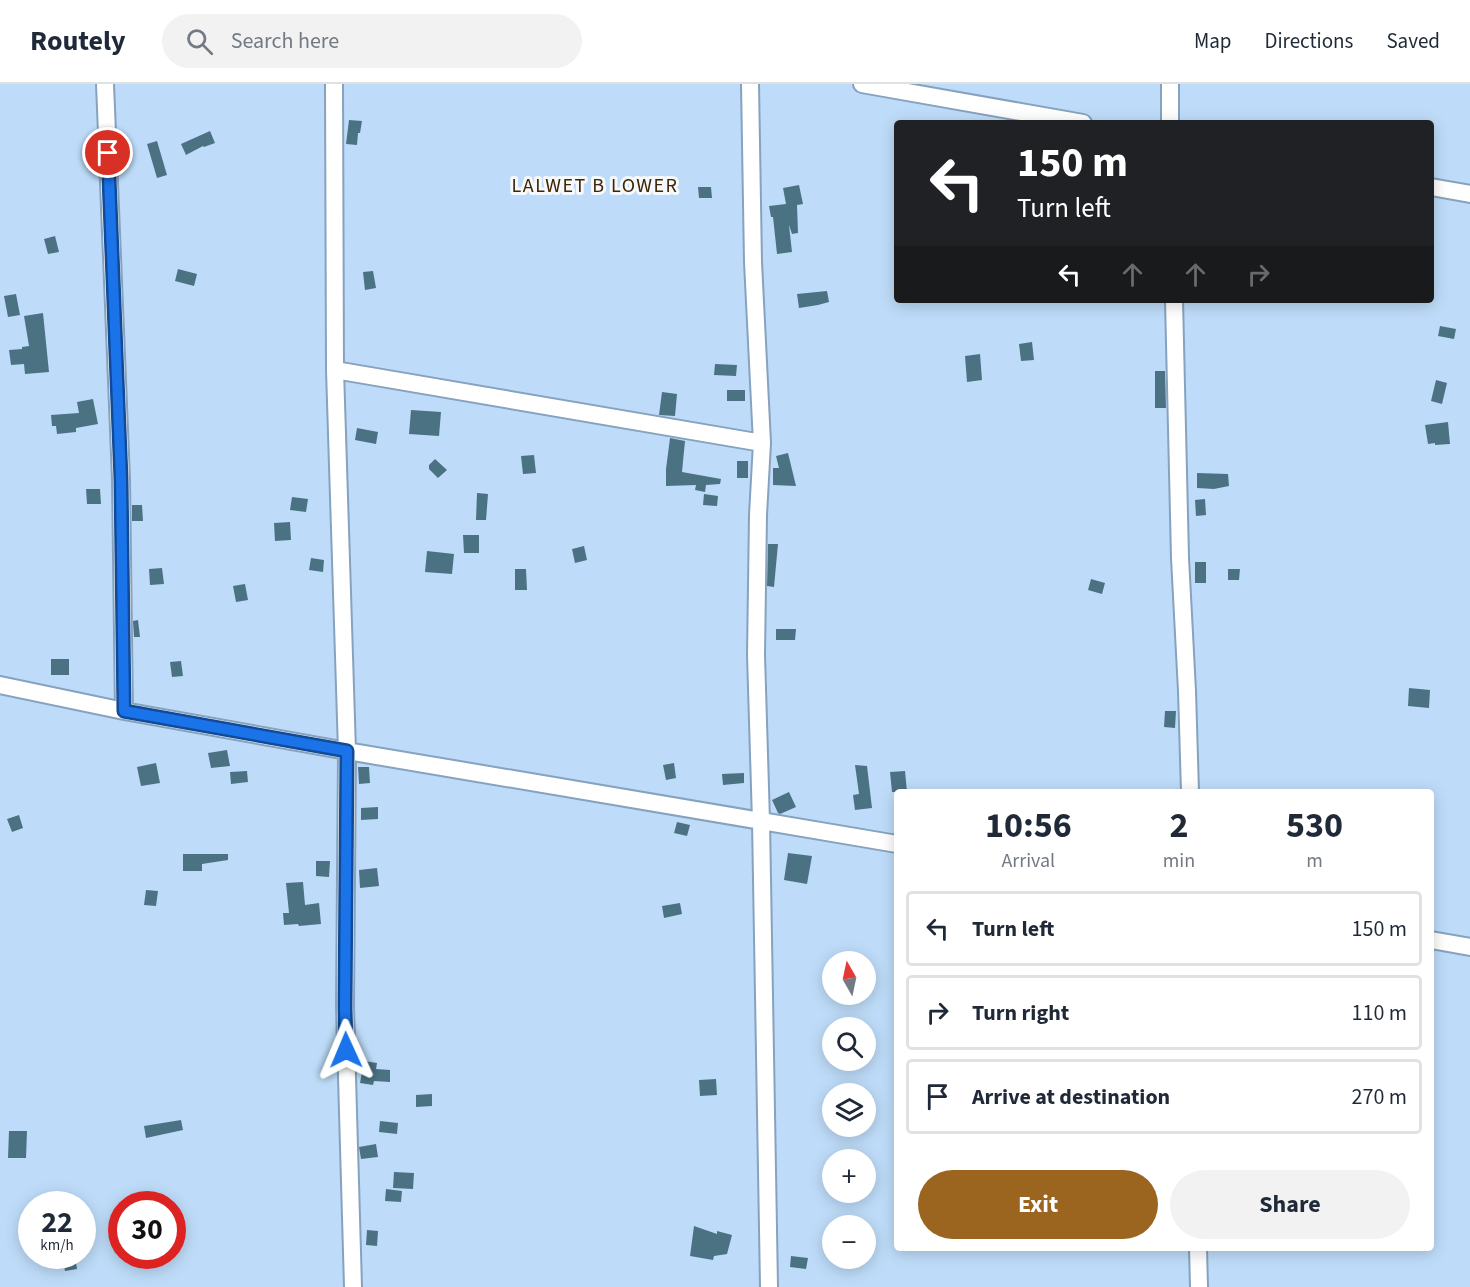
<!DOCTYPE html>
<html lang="en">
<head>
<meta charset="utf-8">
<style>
  body { margin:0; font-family:"Source Sans 3",sans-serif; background:#f2f2f3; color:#1f2937; height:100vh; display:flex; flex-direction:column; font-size:22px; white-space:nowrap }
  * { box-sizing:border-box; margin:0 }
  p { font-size:20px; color:#747a83 }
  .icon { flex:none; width:33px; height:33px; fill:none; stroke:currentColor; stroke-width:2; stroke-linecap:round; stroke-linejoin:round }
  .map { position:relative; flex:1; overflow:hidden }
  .sheet { position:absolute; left:894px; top:705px; width:540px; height:462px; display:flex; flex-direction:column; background:#fff; border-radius:6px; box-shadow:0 3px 15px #0003 }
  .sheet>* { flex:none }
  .guide { position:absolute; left:894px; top:36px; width:540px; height:183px; border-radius:6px; box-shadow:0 3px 15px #0003; background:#202124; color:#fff; overflow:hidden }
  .needle { width:39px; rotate:351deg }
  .tools { position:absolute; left:822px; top:867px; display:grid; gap:12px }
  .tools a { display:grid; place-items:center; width:54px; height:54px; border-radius:50%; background:#fff; box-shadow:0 3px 15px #0003; font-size:30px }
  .speed { position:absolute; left:18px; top:1107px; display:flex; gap:12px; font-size:30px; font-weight:700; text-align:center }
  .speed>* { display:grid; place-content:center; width:78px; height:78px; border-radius:50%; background:#fff; box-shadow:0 3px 15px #0003; line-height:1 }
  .speed small { font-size:15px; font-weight:400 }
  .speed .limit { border:9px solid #d22; background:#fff; color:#111 }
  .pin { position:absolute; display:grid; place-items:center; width:51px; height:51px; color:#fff; margin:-26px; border:3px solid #fff; border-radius:50%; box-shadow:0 2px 6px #0007 }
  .me { position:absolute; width:66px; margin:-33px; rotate:359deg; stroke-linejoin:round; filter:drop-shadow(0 0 4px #0008) }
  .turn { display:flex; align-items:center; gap:21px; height:126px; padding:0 24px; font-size:27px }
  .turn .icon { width:78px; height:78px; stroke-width:2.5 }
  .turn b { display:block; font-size:42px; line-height:51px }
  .lanes { display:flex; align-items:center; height:57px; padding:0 24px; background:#0003; justify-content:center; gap:30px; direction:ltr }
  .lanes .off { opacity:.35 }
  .eta { display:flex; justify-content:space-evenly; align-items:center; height:102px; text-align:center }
  .eta b { font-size:36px; font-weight:700; line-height:42px }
  .cta { display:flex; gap:12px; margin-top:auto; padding:12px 24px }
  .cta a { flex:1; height:69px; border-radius:36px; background:#9b641f; color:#fff; font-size:24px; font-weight:700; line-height:69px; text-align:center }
  .cta a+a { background:#f2f2f3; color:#1f2937 }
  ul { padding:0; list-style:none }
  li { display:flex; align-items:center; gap:18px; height:75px; margin:0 12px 9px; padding:0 12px; border:3px solid #e0e1e3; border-radius:6px }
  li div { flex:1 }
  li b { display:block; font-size:22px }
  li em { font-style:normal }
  header { display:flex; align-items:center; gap:36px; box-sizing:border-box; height:84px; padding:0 30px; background:#fff; border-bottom:2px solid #e0e1e3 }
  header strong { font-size:28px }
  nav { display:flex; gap:33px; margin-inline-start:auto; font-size:21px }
  .search { width:420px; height:54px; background:#f2f2f3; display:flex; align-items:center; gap:15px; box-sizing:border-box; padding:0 21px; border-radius:33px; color:#747a83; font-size:22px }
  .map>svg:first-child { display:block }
</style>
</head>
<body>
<header>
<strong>Routely</strong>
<div class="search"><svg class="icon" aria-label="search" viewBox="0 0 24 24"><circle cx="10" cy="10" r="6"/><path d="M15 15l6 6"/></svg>Search here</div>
<nav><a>Map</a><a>Directions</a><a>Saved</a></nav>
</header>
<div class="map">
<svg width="1470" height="1203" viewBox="0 0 1470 1203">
  <rect width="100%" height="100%" fill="#bedcf9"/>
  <path fill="#4b7283" d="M349 36 362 37 360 49H358L357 61 346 60Z
    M210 47 215 59 204 63 203 62 186 71 181 60Z
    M157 57 167 91 157 94 147 60Z
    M799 101 803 120 797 121 798 149 792 150 789 141 792 168 777 170 773 133H771L769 122 786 120 783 104Z
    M698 103H711L712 114H699Z
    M55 152 59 168 48 170 44 155Z
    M178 185 197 190 194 202 175 197Z
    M373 187 376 204 365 206 363 188Z
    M827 207 829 218 818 221 799 224 797 210Z
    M16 210 20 231 8 233 4 212Z
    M43 229 49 288 25 290 24 280 11 281 9 266 22 265V263L29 262 24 232Z
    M1440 242 1456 245 1454 255 1438 252Z
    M1032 258 1034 276 1021 277 1019 260Z
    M980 270 982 296 967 298 965 272Z
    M715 280 737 281 736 292 714 291Z
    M1155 287H1165L1166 324H1155Z
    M1436 296 1447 299 1442 320 1431 317Z
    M727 306H745V317H727Z
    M662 308 677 310 675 332 659 331Z
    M93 315 98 340 76 344V348L57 350 56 342H52L51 331 79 329 77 318Z
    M411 326 441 328 439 352 409 350Z
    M1448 338 1450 360 1435 361V359L1428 360 1425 341Z
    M357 344 378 348 376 360 355 356Z
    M670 354 685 357 682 388 721 395 720 400 706 401 705 408 695 406 696 401 666 402V385Z
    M788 369 796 402 773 401V384H779L776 372Z
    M534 371 536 389 523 390 521 372Z
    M435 375 447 386 438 394 429 385V381Z
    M737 377H748V394H737Z
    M1197 389 1228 390 1229 402 1214 405 1197 404Z
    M86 405H100L101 420H87Z
    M477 409 488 410 486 436H476Z
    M704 410 718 412 717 422 703 421Z
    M292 413 308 415 306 428 290 426Z
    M1205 415 1206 431 1196 432 1195 416Z
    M132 421H142L143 437H132Z
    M290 438 291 456 275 457 274 439Z
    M463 451H479V469H464Z
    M768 460H778L774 503 767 502Z
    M584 462 587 476 575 479 572 465Z
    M427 467 454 470 452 490 425 488Z
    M311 474 324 476 323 488 309 486Z
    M1195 478H1206V499H1195Z
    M162 484 164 500 150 501 149 485Z
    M515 485H526L527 506H515Z
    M1228 485H1240L1239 496H1228Z
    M1091 495 1105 499 1102 510 1088 506Z
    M245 500 248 516 236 518 233 502Z
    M138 536 140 553H134L133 537Z
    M776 545H796L795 556H776Z
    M51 575H69V591H51Z
    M181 577 183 592 172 593 170 578Z
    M1409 604 1430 606 1429 624 1408 622Z
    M1165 627H1176L1175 644 1164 643Z
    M227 666 230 682 211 684 208 669Z
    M156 679 160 699 141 702 137 683Z
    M674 679 676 694 666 696 663 681Z
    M855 681 867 682 872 724 855 726 853 711 859 710Z
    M358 683H369L370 699 359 700Z
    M247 687 248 698 231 700 230 688Z
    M905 687 907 708H892L890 688Z
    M744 689V699L723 701 722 690Z
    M789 708 796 723 780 730 778 729 772 716Z
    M378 723V735L361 736V724Z
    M19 731 23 744 12 748 7 735Z
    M677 738 690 741 687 752 674 749Z
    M788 769 812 772 807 800 784 796Z
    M183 770H228V776L202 780V787H183Z
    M316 777H330L329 793 316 792Z
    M377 784 379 802 360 804 359 786Z
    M303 798 305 821 319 819 321 840 299 842 298 840 284 841 283 829H289L286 799Z
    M146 806 158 807 156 822 144 821Z
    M680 819 682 830 664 834 662 822Z
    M364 977 377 979 376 985 390 986V998L374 997 373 1001 360 999Z
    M716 995 717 1011 700 1012 699 996Z
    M432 1010V1022L416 1023V1011Z
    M181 1036 183 1046 146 1054 144 1042Z
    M380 1037 398 1039 397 1050 379 1048Z
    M9 1047H27L26 1074H8Z
    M376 1060 378 1073 361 1075 359 1063Z
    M394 1088 414 1089 413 1105 393 1104Z
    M386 1105 402 1107 401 1118 385 1117Z
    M694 1142 717 1150V1147L732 1151 727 1170 714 1172 713 1176 690 1172Z
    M367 1146 378 1147 377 1162 366 1161Z
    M62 1172H75L77 1185 65 1187Z
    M791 1172 808 1174 806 1185 790 1183Z"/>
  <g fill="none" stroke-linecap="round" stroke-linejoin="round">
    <g stroke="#86a2be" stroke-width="20">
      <path id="street" d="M105 0 121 395 124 627
        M334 0 335 286 347 667 345 923 353 1203
        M750 0 753 178 762 359 758 431 756 571 761 737 769 1203
        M862 0 1083 39
        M1170 0V39
        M1431 103 1470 110
        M1174 216 1180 474 1187 607 1190 708
        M335 286 762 359
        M0 601 124 627 347 667 897 760
        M1431 856 1470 863
        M1198 1164 1199 1203"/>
    </g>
    <use href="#street" stroke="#fff" stroke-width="16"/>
  </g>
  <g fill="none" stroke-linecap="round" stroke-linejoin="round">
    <g stroke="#114b97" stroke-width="15">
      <path id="route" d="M108 69 121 395 124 627 347 667 345 923 346 966"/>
    </g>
    <use href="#route" stroke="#1a73e8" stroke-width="10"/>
  </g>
  <g text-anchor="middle" stroke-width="6" stroke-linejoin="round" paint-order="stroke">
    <g font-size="20" letter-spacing="1.5" fill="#3f2504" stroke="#f6f9fc">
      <text x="595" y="108">LALWET B LOWER</text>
    </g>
  </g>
</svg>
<div class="tools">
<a><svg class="needle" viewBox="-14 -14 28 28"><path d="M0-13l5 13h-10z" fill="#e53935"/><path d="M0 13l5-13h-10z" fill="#747a83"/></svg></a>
<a><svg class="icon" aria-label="search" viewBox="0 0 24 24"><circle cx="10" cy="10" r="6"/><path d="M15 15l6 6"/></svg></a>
<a><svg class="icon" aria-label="layers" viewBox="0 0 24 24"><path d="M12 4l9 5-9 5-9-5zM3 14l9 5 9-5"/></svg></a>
<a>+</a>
<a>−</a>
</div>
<div class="speed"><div>22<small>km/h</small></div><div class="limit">30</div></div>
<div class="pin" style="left:108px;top:69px;background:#d93025"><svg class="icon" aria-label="arrive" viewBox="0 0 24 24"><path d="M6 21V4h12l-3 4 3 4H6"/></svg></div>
<svg class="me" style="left:346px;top:966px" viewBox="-20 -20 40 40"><path d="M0-17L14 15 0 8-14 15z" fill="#1a73e8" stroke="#fff" stroke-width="4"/></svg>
<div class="guide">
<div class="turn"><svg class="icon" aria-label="left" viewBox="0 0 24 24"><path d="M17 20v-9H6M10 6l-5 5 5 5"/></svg><div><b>150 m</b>Turn left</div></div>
<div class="lanes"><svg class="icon" aria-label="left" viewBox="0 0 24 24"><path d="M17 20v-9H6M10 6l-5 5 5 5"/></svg><svg class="icon off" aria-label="ahead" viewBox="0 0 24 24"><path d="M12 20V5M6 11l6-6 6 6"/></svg><svg class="icon off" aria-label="ahead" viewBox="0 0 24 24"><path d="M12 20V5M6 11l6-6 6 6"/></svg><svg class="icon off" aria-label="right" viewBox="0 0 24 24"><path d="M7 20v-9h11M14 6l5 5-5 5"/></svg></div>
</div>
<section class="sheet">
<div class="eta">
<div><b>10:56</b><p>Arrival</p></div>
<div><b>2</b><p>min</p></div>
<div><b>530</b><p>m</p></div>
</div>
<ul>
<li><svg class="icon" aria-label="left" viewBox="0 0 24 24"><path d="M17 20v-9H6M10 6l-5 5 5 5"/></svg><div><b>Turn left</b></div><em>150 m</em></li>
<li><svg class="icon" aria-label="right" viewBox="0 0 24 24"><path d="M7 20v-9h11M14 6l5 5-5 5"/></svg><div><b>Turn right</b></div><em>110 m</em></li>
<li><svg class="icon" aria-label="arrive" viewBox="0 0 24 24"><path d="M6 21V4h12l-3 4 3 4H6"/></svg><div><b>Arrive at destination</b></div><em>270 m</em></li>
</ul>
<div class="cta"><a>Exit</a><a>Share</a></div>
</section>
</div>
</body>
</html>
